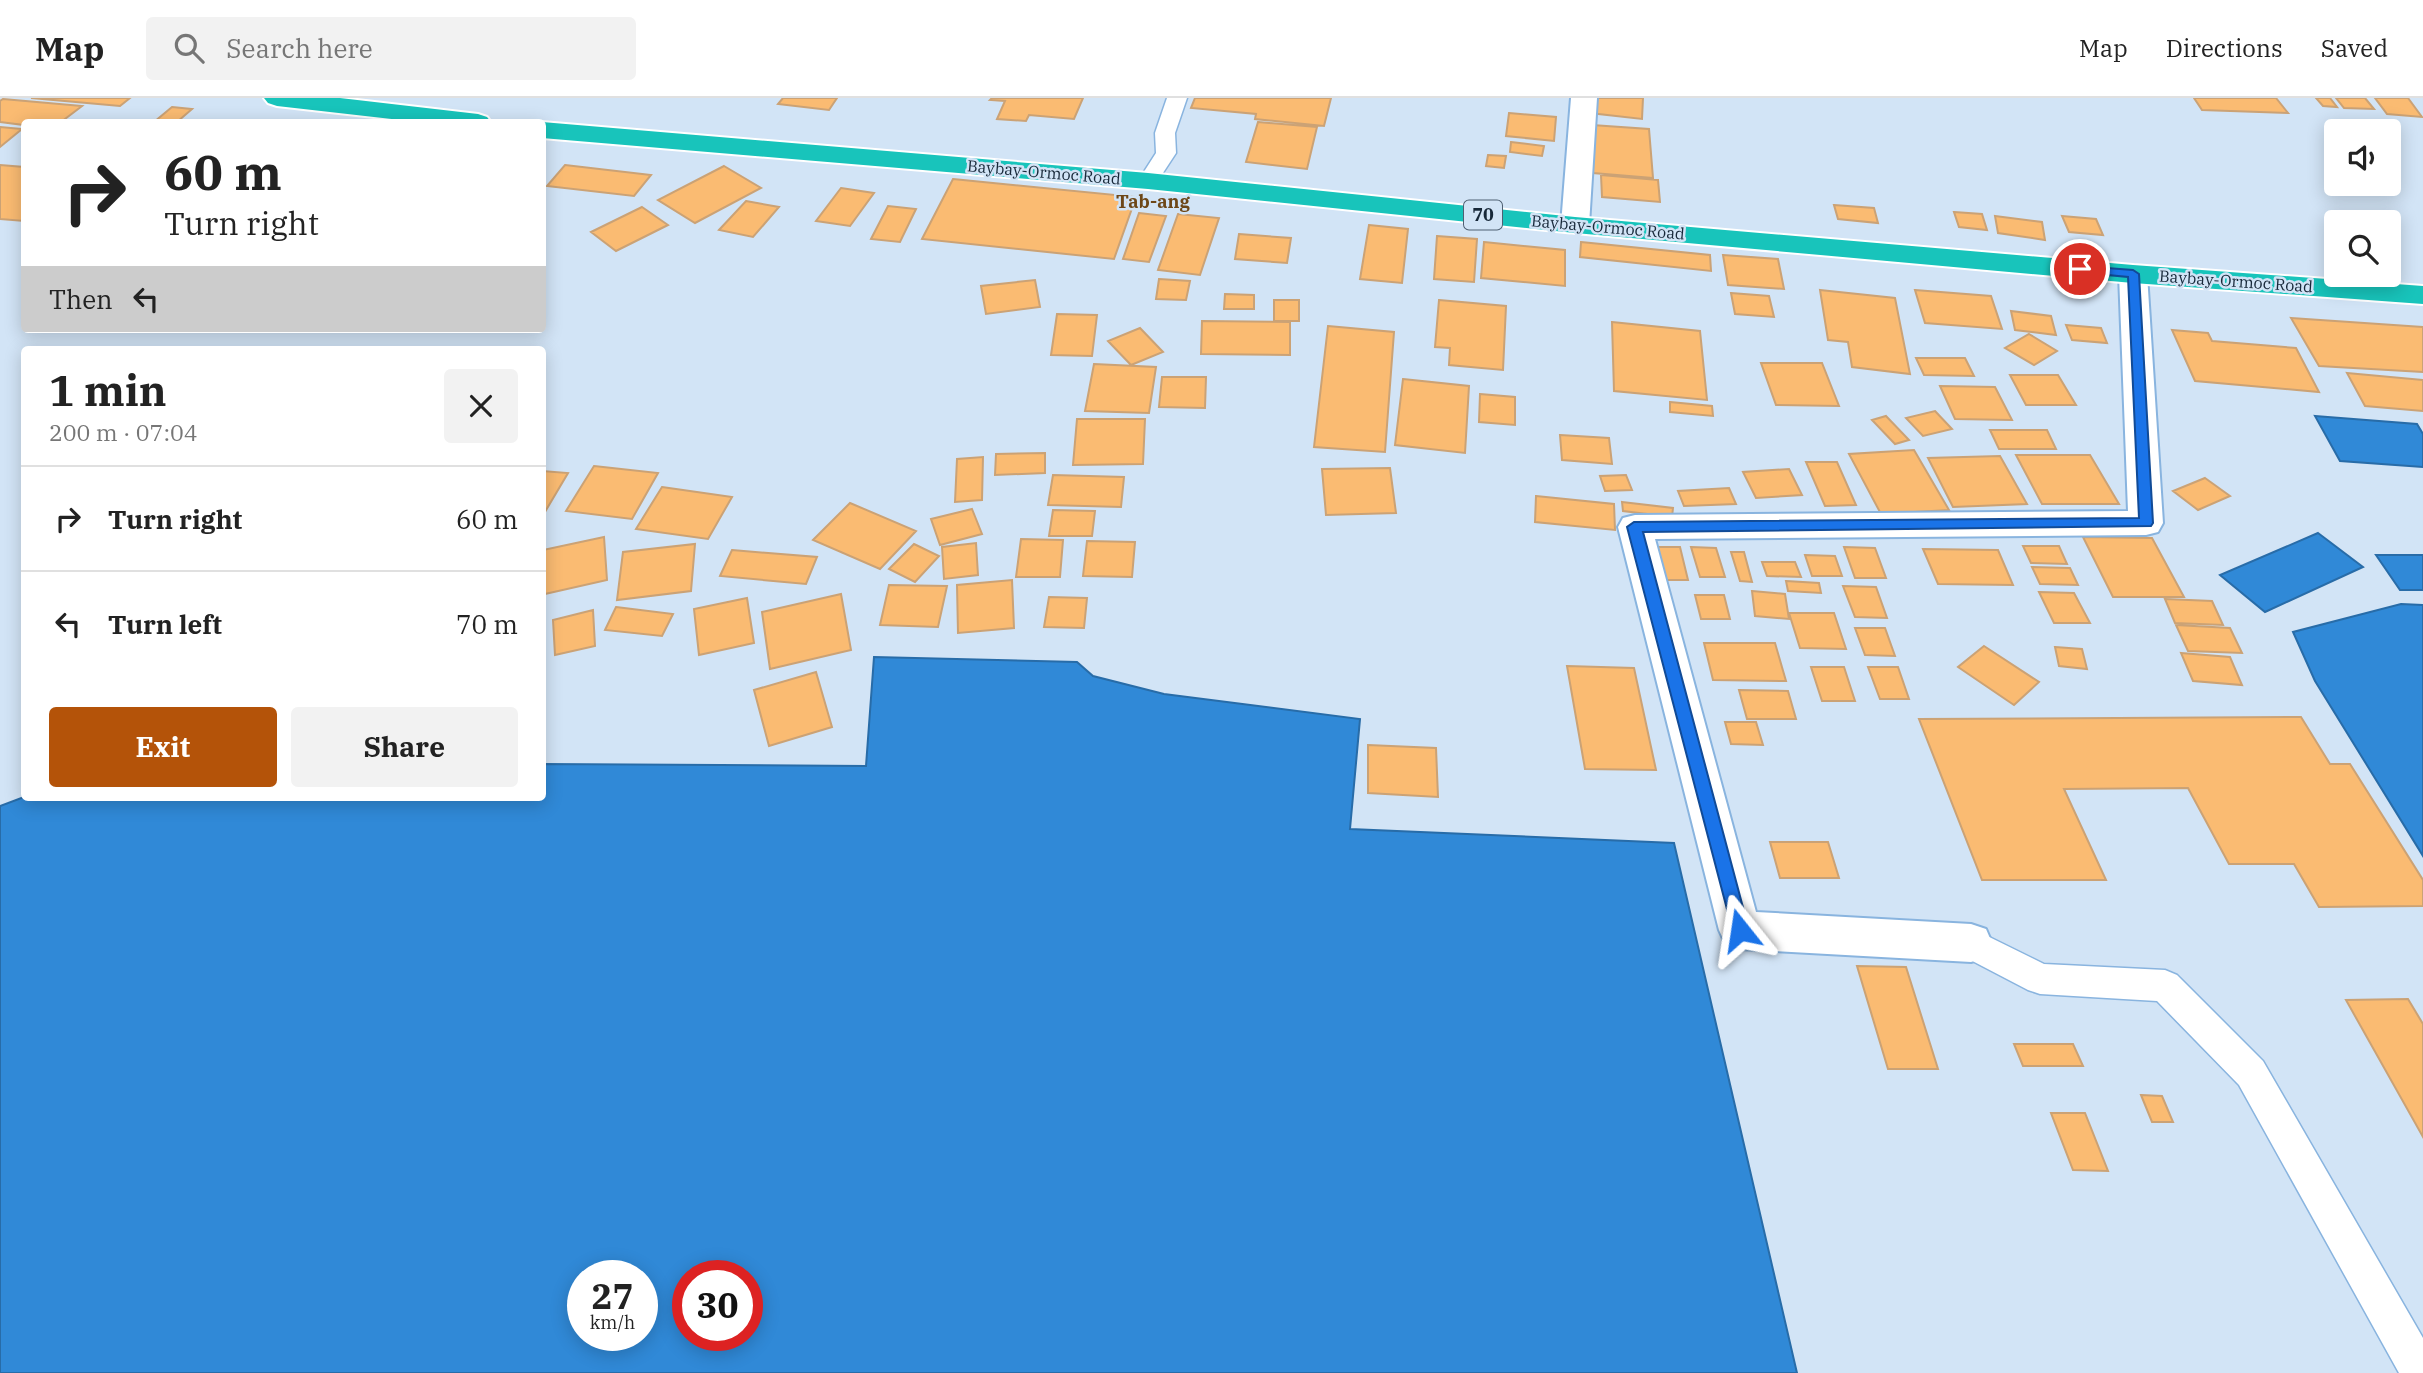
<!DOCTYPE html>
<html lang="en">
<head>
<meta charset="utf-8">
<style>
  body { margin:0; font-family:"IBM Plex Serif",serif; background:#f2f2f2; color:#222; height:100vh; display:flex; flex-direction:column; font-size:26px; white-space:nowrap }
  * { box-sizing:border-box; margin:0 }
  p { font-size:23px; color:#767676 }
  .icon { flex:none; width:38px; height:38px; fill:none; stroke:currentColor; stroke-width:2; stroke-linecap:round; stroke-linejoin:round }
  .map { position:relative; flex:1; overflow:hidden }
  .side { position:absolute; left:21px; top:248px; width:525px; height:455px; display:flex; flex-direction:column; background:#fff; border-radius:7px; box-shadow:0 4px 18px #0003 }
  .side>* { flex:none }
  .top-card { position:absolute; left:21px; top:21px; width:525px; height:214px; border-radius:7px; box-shadow:0 4px 18px #0003; background:#fff; color:#222; overflow:hidden }
  .tools { position:absolute; left:2324px; top:21px; display:grid; gap:14px }
  .tools a { display:grid; place-items:center; width:77px; height:77px; border-radius:7px; background:#fff; box-shadow:0 4px 18px #0003; font-size:35px }
  .speed { position:absolute; left:567px; top:1162px; display:flex; gap:14px; font-size:35px; font-weight:700; text-align:center }
  .speed>* { display:grid; place-content:center; width:91px; height:91px; border-radius:50%; background:#fff; box-shadow:0 4px 18px #0003; line-height:1 }
  .speed small { font-size:18px; font-weight:400 }
  .speed .limit { border:10px solid #d22; background:#fff; color:#111 }
  .pin { position:absolute; display:grid; place-items:center; width:60px; height:60px; color:#fff; margin:-30px; border:4px solid #fff; border-radius:50%; box-shadow:0 2px 7px #0007 }
  .me { position:absolute; width:77px; margin:-38px; rotate:345deg; stroke-linejoin:round; filter:drop-shadow(0 0 5px #0008) }
  .turn { display:flex; align-items:center; gap:24px; height:147px; padding:0 28px; font-size:32px }
  .turn .icon { width:91px; height:91px; stroke-width:2.5 }
  .turn b { display:block; font-size:49px; line-height:60px }
  .then { display:flex; align-items:center; height:66px; padding:0 28px; background:#0003; gap:14px; font-size:26px }
  .round { display:grid; place-items:center; flex:none; width:74px; height:74px; border-radius:7px; background:#f2f2f2 }
  .summary { display:flex; align-items:center; justify-content:space-between; height:119px; padding:0 28px }
  h1 { font-size:42px; font-weight:700; line-height:52px }
  .button { display:flex; gap:14px; margin-top:auto; padding:14px 28px }
  .button a { flex:1; height:80px; border-radius:7px; background:#b45309; color:#fff; font-size:28px; font-weight:700; line-height:80px; text-align:center }
  .button a+a { background:#f2f2f2; color:#222 }
  ul { padding:0; list-style:none }
  li { display:flex; align-items:center; gap:21px; height:105px; padding:0 28px; border-top:2px solid #e0e0e0 }
  li div { flex:1 }
  li b { display:block; font-size:26px }
  li em { font-style:normal }
  header { display:flex; align-items:center; gap:42px; box-sizing:border-box; height:98px; padding:0 35px; background:#fff; border-bottom:2px solid #e0e0e0 }
  header strong { font-size:33px }
  nav { display:flex; gap:38px; margin-inline-start:auto; font-size:24px }
  .search { width:490px; height:63px; background:#f2f2f2; display:flex; align-items:center; gap:18px; box-sizing:border-box; padding:0 24px; border-radius:7px; color:#767676; font-size:26px }
  .map>svg:first-child { display:block }
</style>
</head>
<body>
<header>
<strong>Map</strong>
<div class="search"><svg class="icon" aria-label="search" viewBox="0 0 24 24"><circle cx="10" cy="10" r="6"/><path d="M15 15l6 6"/></svg>Search here</div>
<nav><a>Map</a><a>Directions</a><a>Saved</a></nav>
</header>
<div class="map">
<svg width="2423" height="1275" viewBox="0 0 2423 1275">
  <rect width="100%" height="100%" fill="#d2e4f6"/>
  <path fill="#3089d7" stroke="#286ca8" stroke-width="2" fill-rule="evenodd" d="M2315 318 2417 326 2423 336V369L2340 363Z
    M2318 435 2363 469 2265 514 2220 477Z
    M2376 457H2423V492H2400Z
    M2401 506 2423 507V758L2315 583 2293 534Z
    M874 559 1077 564 1093 578 1164 596 1360 621 1350 731 1674 745 1797 1275H0V708L24 699 542 700 543 666 866 668ZM583 1178H642V1237H583ZM688 1178H747V1237H688Z"/>
  <path fill="#fabb72" stroke="#cba275" stroke-width="2" d="M31 0H130L120 8Z
    M783 0H837L829 12 778 6Z
    M992 0H1083L1074 21 1029 17 1026 23 997 21 1005 3 990 2Z
    M1195 0H1331L1324 28 1255 21 1256 16 1191 10Z
    M1591 0H1643L1642 21 1590 15Z
    M2194 0H2276L2288 15 2202 12Z
    M2316 0H2330L2337 9 2323 8Z
    M2336 0H2365L2374 11 2344 10Z
    M2375 0H2408L2422 19 2387 16Z
    M3 1 82 8 61 24H24V27L0 24V3Z
    M172 9 192 11 177 24H154Z
    M1509 15 1556 19 1554 43 1506 38Z
    M1258 24 1317 29 1307 71 1246 64Z
    M1592 27 1649 31 1653 80 1593 75Z
    M0 29 22 31 0 49Z
    M1511 44 1544 48 1542 58 1510 54Z
    M1488 57 1506 58 1504 70 1486 68Z
    M0 67 24 69V123L0 121Z
    M565 67 651 77 634 98 547 88Z
    M724 68 761 90 695 125 658 102Z
    M1601 77 1658 82 1660 104 1602 99Z
    M953 81 1136 99 1114 161 922 141Z
    M841 90 874 95 850 128 816 123Z
    M746 103 779 109 753 139 719 132Z
    M1834 107 1874 110 1878 125 1838 121Z
    M888 108 916 111 900 144 871 141Z
    M642 109 668 127 616 153 591 134Z
    M1954 114 1982 116 1987 132 1959 129Z
    M1139 115 1166 118 1149 164 1123 161Z
    M1178 116 1219 120 1200 177 1158 172Z
    M1995 118 2042 124 2045 142 1998 135Z
    M2062 118 2096 121 2103 137 2069 134Z
    M1369 127 1408 131 1402 185 1360 181Z
    M1239 136 1291 140 1287 165 1235 161Z
    M1437 138 1477 141 1474 184 1434 181Z
    M1484 144 1565 152V188L1481 180Z
    M1581 144 1710 157 1711 173 1580 159Z
    M1723 157 1778 161 1784 191 1728 187Z
    M1159 181 1190 183 1186 202 1156 201Z
    M1035 182 1040 209 986 216 981 188Z
    M1820 192 1895 200 1910 276 1852 269 1848 244 1828 242Z
    M1915 192 1991 198 2002 231 1925 225Z
    M1731 195 1769 198 1774 219 1735 216Z
    M1225 196 1254 197V211H1224Z
    M1274 202H1299V223H1274Z
    M1439 202 1506 208 1503 272 1449 267 1450 250 1435 249Z
    M2011 213 2051 218 2056 237 2015 232Z
    M1057 216 1097 217 1092 258 1051 257Z
    M2291 220 2423 229V274L2319 268Z
    M1202 223 1290 224V257L1201 256Z
    M1612 224 1700 233 1707 302 1614 293Z
    M2066 227 2101 230 2107 245 2072 242Z
    M1328 228 1394 234 1385 354 1314 349Z
    M1140 230 1163 254 1131 267 1108 243Z
    M2172 232 2208 235 2212 243 2296 250 2319 294 2195 283Z
    M2029 236 2057 253 2034 267 2005 250Z
    M1916 260H1965L1974 278 1924 277Z
    M1761 265H1822L1839 308 1776 307Z
    M1094 266 1156 269 1149 315 1085 313Z
    M2347 275 2423 282V313L2365 308Z
    M2010 277H2058L2076 307H2026Z
    M1162 279H1206L1205 310 1159 309Z
    M1403 281 1469 288 1465 355 1395 347Z
    M1940 288 1995 289 2012 322 1955 321Z
    M1480 296 1515 299V327L1479 324Z
    M1670 304 1712 308 1713 318 1670 314Z
    M1935 313 1952 331 1923 338 1906 320Z
    M1886 318 1909 342 1895 346 1872 322Z
    M1077 321H1145L1143 366 1073 367Z
    M1990 332H2047L2056 351H1999Z
    M1560 337 1609 340 1612 366 1562 362Z
    M1914 352 1949 412 1881 416 1849 356Z
    M1045 355V375L995 377 996 356Z
    M2016 357H2090L2119 406H2042Z
    M2000 358 2027 406 1953 409 1928 360Z
    M983 359 982 402 955 404 957 361Z
    M1806 364H1837L1856 407 1825 408Z
    M594 368 658 375 632 421 566 413Z
    M1390 370 1396 415 1326 417 1322 371Z
    M1789 371 1802 397 1756 400 1743 374Z
    M542 373 568 375 542 419Z
    M1053 377 1124 379 1121 409 1048 407Z
    M1626 377 1632 392 1605 393 1600 378Z
    M2205 380 2230 398 2198 412 2173 393Z
    M662 389 732 399 708 441 636 431Z
    M1729 390 1736 406 1684 408 1678 393Z
    M1536 398 1614 406 1615 432 1535 424Z
    M1622 404 1673 410 1672 419 1623 413Z
    M850 405 916 433 880 471 813 442Z
    M972 411 982 436 940 447 931 421Z
    M1053 412 1095 413 1092 438H1049Z
    M604 439 607 482 545 496 543 452Z
    M2083 439 2152 440 2184 499H2113Z
    M1021 441 1063 442 1060 479H1016Z
    M1087 443 1135 444 1132 479 1083 478Z
    M976 445 978 477 944 481 942 449Z
    M695 446 691 493 617 502 623 454Z
    M914 446 939 458 915 484 889 471Z
    M2023 448H2059L2067 466 2031 465Z
    M1652 449H1680L1688 482H1660Z
    M1691 449 1716 450 1725 479H1700Z
    M1844 449 1875 450 1886 480H1855Z
    M1923 451 1998 452 2013 487 1938 486Z
    M732 452 817 459 806 486 720 478Z
    M1731 454H1744L1752 484 1740 483Z
    M1805 457 1835 458 1842 478H1812Z
    M1762 464H1795L1801 479 1767 478Z
    M2032 469 2070 470 2078 487 2040 486Z
    M1012 482 1014 530 958 535 957 487Z
    M1786 483 1819 485 1821 495 1788 493Z
    M889 487 947 488 938 529 880 527Z
    M1843 488 1876 489 1887 520 1855 519Z
    M1752 493 1785 496 1789 521 1755 518Z
    M2039 494 2074 495 2090 525H2054Z
    M841 496 851 552 770 571 762 514Z
    M1695 497H1724L1730 521H1701Z
    M1049 499 1087 500 1084 530 1044 529Z
    M747 500 754 545 699 557 694 511Z
    M2165 501 2212 503 2223 527 2175 525Z
    M616 509 673 516 662 538 605 532Z
    M593 512 595 548 555 557 553 522Z
    M1789 515H1834L1846 551 1800 550Z
    M2176 527 2230 530 2242 555 2188 553Z
    M1855 530H1885L1895 558 1865 557Z
    M1704 545H1775L1786 583 1713 582Z
    M1984 548 2039 584 2014 607 1958 569Z
    M2055 549 2082 551 2087 571 2059 568Z
    M2181 555 2230 559 2242 587 2193 583Z
    M1567 568 1634 570 1656 672 1585 671Z
    M1811 569H1844L1855 603H1822Z
    M1868 569H1898L1909 601H1880Z
    M816 574 832 629 769 648 754 592Z
    M1739 592 1788 593 1796 621H1747Z
    M2301 619 2330 666H2350L2423 782V808L2319 809 2294 766H2229L2188 690 2064 691 2106 782H1982L1919 621Z
    M1725 624H1756L1763 647 1731 646Z
    M1368 647 1436 650 1438 699 1368 695Z
    M1770 744H1828L1839 780H1780Z
    M1857 868 1906 869 1938 971H1888Z
    M2408 901 2423 926V1039L2346 902Z
    M2014 946H2073L2083 968H2023Z
    M2141 997 2162 998 2173 1024H2152Z
    M2051 1015H2085L2108 1073 2073 1072Z"/>
  <g fill="none" stroke-linecap="round" stroke-linejoin="round">
    <g stroke="#89b4df" stroke-width="3">
      <path id="lane" d="M1167 0H1187L1175 35 1176 55 1155 87H1141L1138 83 1156 55 1155 35Z
        M1971 830 2044 866 2165 872 2177 877 2263 963 2423 1240V1275H2399L2239 987 2157 903 2040 896 2028 892 1959 856 1954 845 1959 834Z"/>
    </g>
    <g stroke="#89b4df" stroke-width="4">
      <path id="street" d="M1571 0H1597L1589 127 1585 133 1575 135 1565 133 1561 127Z
        M2133 167 2143 170 2147 176 2163 425 2158 434 2146 437 1655 441 1756 814 1971 826 1986 831 1992 845 1986 859 1971 864 1740 851 1725 845 1719 832 1618 429 1623 420 1635 417 2128 413 2119 176 2123 170Z"/>
    </g>
    <g stroke="#fff" stroke-width="4">
      <path id="highway" d="M264 0H340L478 16 487 19 491 24H418L277 8 268 5Z
        M541 24H542L1148 75 1575 119 2133 167 2423 188V206L2133 185 1575 135 1148 91 542 40Z"/>
    </g>
    <use href="#lane" fill="#fff" fill-rule="evenodd"/>
    <use href="#street" fill="#fff" fill-rule="evenodd"/>
    <use href="#highway" fill="#18c4bb" fill-rule="evenodd"/>
  </g>
  <path fill="#1a73e8" stroke="#114b97" stroke-width="2" d="M2080 168 2133 172 2139 176 2153 425 2151 428 1643 434 1749 832 1746 838 1740 840 1734 838 1627 429 1634 424 2139 420 2128 179 2076 174V169Z"/>
  <g text-anchor="middle" stroke-width="5" stroke-linejoin="round" paint-order="stroke">
    <g font-size="16" fill="#172839" stroke="#d2e4f6">
      <text transform="translate(1044 74) rotate(5)" y="6">Baybay-Ormoc Road</text>
      <text transform="translate(1608 129) rotate(5)" y="6">Baybay-Ormoc Road</text>
      <text transform="translate(2236 183) rotate(4)" y="6">Baybay-Ormoc Road</text>
    </g>
    <g font-size="18" font-weight="bold" fill="#6d4718" stroke="#d2e4f6">
      <text x="1153" y="110">Tab-ang</text>
    </g>
    <rect fill="#d2e4f6" stroke="#4f6072" stroke-width="2" x="1464" y="102.5" width="38" height="29" rx="5"/>
    <g font-size="18" font-weight="bold" fill="#172839">
      <text x="1483" y="123">70</text>
    </g>
  </g>
</svg>
<div class="tools">
<a><svg class="icon" aria-label="sound" viewBox="0 0 24 24"><path d="M4 9h4l5-4v14l-5-4H4zM17 9q2 3 0 6"/></svg></a>
<a><svg class="icon" aria-label="search" viewBox="0 0 24 24"><circle cx="10" cy="10" r="6"/><path d="M15 15l6 6"/></svg></a>
</div>
<div class="speed"><div>27<small>km/h</small></div><div class="limit">30</div></div>
<div class="pin" style="left:2080px;top:171px;background:#d93025"><svg class="icon" aria-label="arrive" viewBox="0 0 24 24"><path d="M6 21V4h12l-3 4 3 4H6"/></svg></div>
<svg class="me" style="left:1740px;top:832px" viewBox="-20 -20 40 40"><path d="M0-17L14 15 0 8-14 15z" fill="#1a73e8" stroke="#fff" stroke-width="4"/></svg>
<div class="top-card">
<div class="turn"><svg class="icon" aria-label="right" viewBox="0 0 24 24"><path d="M7 20v-9h11M14 6l5 5-5 5"/></svg><div><b>60 m</b>Turn right</div></div>
<div class="then">Then<svg class="icon" aria-label="left" viewBox="0 0 24 24"><path d="M17 20v-9H6M10 6l-5 5 5 5"/></svg></div>
</div>
<section class="side">
<div class="summary"><div><h1>1 min</h1><p>200 m · 07:04</p></div><a class="round"><svg class="icon" aria-label="close" viewBox="0 0 24 24"><path d="M6 6l12 12M18 6L6 18"/></svg></a></div>
<ul>
<li><svg class="icon" aria-label="right" viewBox="0 0 24 24"><path d="M7 20v-9h11M14 6l5 5-5 5"/></svg><div><b>Turn right</b></div><em>60 m</em></li>
<li><svg class="icon" aria-label="left" viewBox="0 0 24 24"><path d="M17 20v-9H6M10 6l-5 5 5 5"/></svg><div><b>Turn left</b></div><em>70 m</em></li>
</ul>
<div class="button"><a>Exit</a><a>Share</a></div>
</section>
</div>
</body>
</html>
